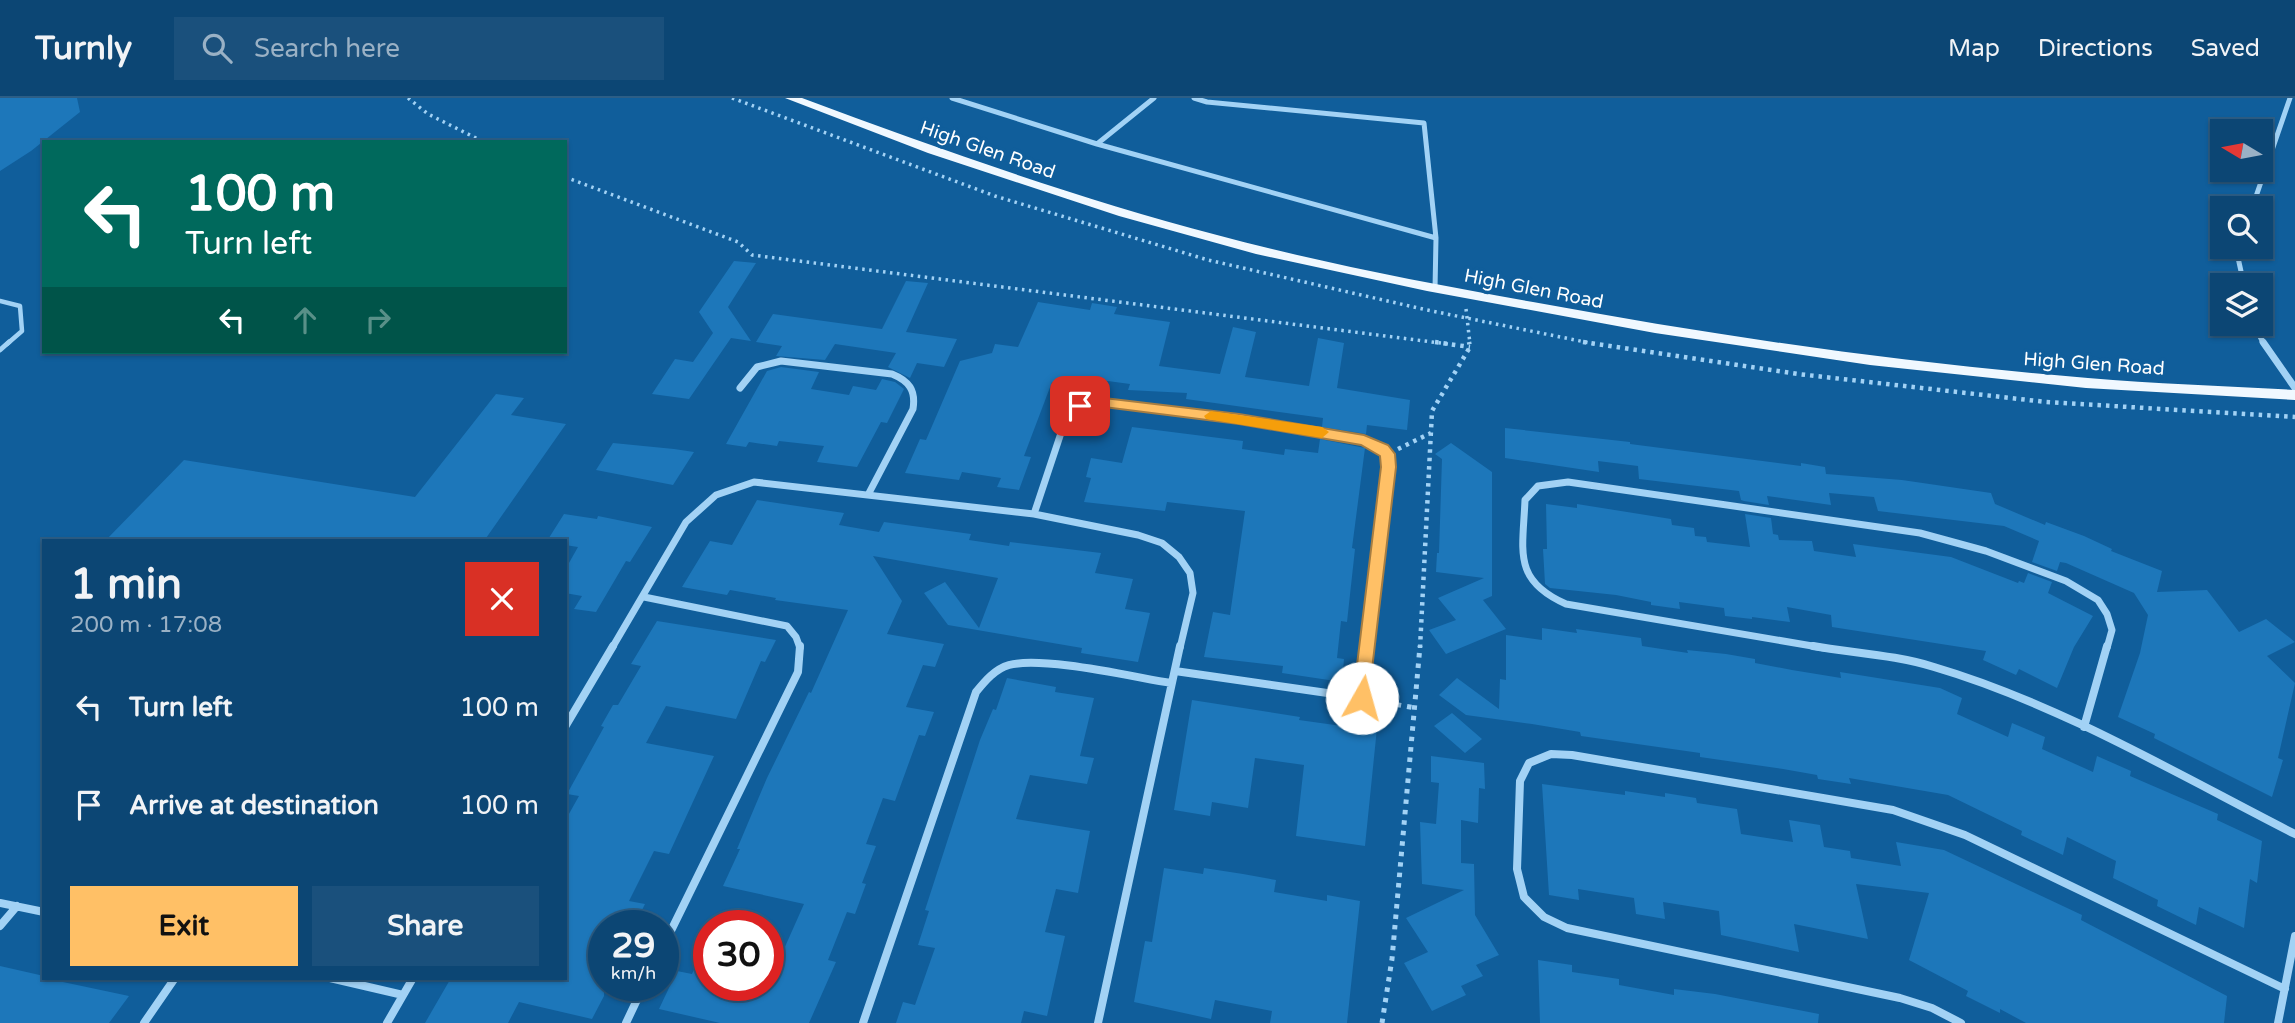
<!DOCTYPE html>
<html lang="en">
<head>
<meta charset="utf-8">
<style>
  body { margin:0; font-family:"Varela Round",sans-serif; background:#1a507c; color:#f1f3f6; height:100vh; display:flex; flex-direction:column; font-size:26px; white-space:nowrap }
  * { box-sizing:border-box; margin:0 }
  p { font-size:23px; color:#9ab1c5 }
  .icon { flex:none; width:38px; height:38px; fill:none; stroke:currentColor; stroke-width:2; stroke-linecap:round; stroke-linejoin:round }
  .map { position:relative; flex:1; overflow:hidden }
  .drawer { position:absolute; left:42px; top:441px; width:525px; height:441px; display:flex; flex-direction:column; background:#0c4674; border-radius:0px; box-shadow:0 2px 5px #0004,0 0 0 2px #2c5e86 }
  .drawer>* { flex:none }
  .hud { position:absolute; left:42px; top:42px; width:525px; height:214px; border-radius:0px; box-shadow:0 2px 5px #0004,0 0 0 2px #2c5e86; background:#00695c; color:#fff; overflow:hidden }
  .needle { width:46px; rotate:280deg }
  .buttons { position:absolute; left:2210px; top:21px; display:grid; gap:14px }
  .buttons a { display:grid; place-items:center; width:63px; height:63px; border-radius:0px; background:#0c4674; box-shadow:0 2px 5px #0004,0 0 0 2px #2c5e86; font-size:35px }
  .speed { position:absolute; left:588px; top:812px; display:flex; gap:14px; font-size:35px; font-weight:700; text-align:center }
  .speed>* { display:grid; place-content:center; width:91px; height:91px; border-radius:50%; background:#0c4674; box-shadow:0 2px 5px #0004,0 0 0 2px #2c5e86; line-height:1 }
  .speed small { font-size:18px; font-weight:400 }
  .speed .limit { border:10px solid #d22; background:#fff; color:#111 }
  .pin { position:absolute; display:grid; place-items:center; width:60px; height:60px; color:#fff; margin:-30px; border-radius:14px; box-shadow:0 4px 10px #0006 }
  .me { position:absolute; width:77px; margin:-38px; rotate:7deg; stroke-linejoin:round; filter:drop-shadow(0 0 5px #0008) }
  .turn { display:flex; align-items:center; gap:24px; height:147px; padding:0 28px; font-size:32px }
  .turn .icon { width:91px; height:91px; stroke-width:2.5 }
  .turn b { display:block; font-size:49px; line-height:60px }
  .lanes { display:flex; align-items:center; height:66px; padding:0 28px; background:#0003; justify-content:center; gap:35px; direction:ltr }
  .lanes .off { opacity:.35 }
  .round { display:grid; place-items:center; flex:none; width:74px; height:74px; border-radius:0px; background:#1a507c }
  .headline { display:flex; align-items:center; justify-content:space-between; height:119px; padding:0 28px }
  h1 { font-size:42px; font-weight:700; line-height:52px }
  .cta { display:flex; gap:14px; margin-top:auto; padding:14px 28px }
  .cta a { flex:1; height:80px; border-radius:0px; background:#ffc066; color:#111; font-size:28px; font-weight:700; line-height:80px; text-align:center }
  .cta a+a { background:#1a507c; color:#f1f3f6 }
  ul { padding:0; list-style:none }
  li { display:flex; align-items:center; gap:21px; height:98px; padding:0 28px }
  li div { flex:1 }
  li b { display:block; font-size:26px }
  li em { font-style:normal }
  header { display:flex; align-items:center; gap:42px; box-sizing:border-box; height:98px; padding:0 35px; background:#0c4674; border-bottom:2px solid #2c5e86 }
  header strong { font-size:33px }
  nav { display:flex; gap:38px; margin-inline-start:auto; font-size:24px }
  .search { width:490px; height:63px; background:#1a507c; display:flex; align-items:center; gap:18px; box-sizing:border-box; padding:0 24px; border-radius:0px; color:#9ab1c5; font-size:26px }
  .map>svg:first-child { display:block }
</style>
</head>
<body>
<header>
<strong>Turnly</strong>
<div class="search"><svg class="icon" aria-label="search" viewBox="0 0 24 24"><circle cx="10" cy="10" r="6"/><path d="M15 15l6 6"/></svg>Search here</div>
<nav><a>Map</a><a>Directions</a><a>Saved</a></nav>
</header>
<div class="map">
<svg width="2295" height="925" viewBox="0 0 2295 925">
  <rect width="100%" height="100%" fill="#105e9b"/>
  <path fill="#1d77ba" d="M0 0H77L80 14 31 53 0 73Z
    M734 163 756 165 728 209 751 243 731 240 689 301 652 296 675 261 693 264 713 235 699 214Z
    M906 183 928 185 906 234 957 241 944 269 917 265 910 280 888 269 896 255 835 246 825 262 776 258 782 248 756 244 773 216 882 231Z
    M1038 204 1090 212 1092 205 1117 209 1114 216 1170 224 1159 268 1220 276 1233 229 1256 234 1245 279 1309 288 1318 240 1344 245 1337 290 1410 302 1407 332 1367 327 1366 336 1322 329 1323 320 1186 301 1187 295 1128 292 1130 286 1093 281 1090 289 1052 284 1024 358 1031 359 1019 392 997 389 1001 380 962 374 959 382 905 375 920 341 926 342 960 263 992 255 995 246 1018 249Z
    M781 269 819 274 811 291 849 297 853 288 876 292 882 281 895 284 904 291 887 325 881 324 857 369 817 364 824 348 779 343 777 348 749 344 746 349 726 346 767 273Z
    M496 296 524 300 511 317 566 326 484 443H105L184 362 415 399Z
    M1132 329 1243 343 1242 351 1284 357 1285 351 1318 355 1320 341 1365 350 1352 450 1355 451 1347 524 1341 523 1337 560 1344 561 1342 584 1282 575 1283 568 1204 559 1213 514 1230 517 1245 413 1167 404 1165 413 1084 404 1091 380 1086 379 1091 360 1122 365Z
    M1505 330 1630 344V346L1801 368V365L1825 369 1826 376 1902 382 1991 395 1995 406 2045 427 2046 424 2084 438 2112 451 2111 453 2162 473 2157 494 2207 492 2239 534 2266 521 2295 544 2267 558 2295 585 2278 660 2283 662 2272 699 2154 640 2155 636 2118 619 2140 555 2148 517 2134 495 2066 465 2060 464 2057 473 2032 464 2039 443 2004 428 1878 413 1874 399 1829 395 1831 407 1767 398 1769 407 1744 403 1741 402 1739 393 1639 381 1638 368 1598 363 1599 374 1505 360Z
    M613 345 674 351 694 354 673 387 596 372Z
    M1451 345 1492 374V498L1483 502 1506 531 1446 556 1429 532 1456 522 1438 500 1484 480 1436 474 1437 455H1439L1442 361 1435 356Z
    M757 402 844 415 839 427 879 434 884 424 971 436 969 442 1009 448 1010 444 1101 455 1095 475 1133 481 1125 511 1150 515 1138 564 1081 555 1082 550 948 527 924 495 945 484 979 530 998 480 873 458 902 503 887 536 944 546 935 569 923 567 906 609 934 614 925 638 919 637 895 703 883 700 866 746 876 748 862 785 866 786 855 816 847 814 828 862 836 864 809 925H720L659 911 677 873 692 876 709 837V887H768L804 806 723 788 740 751H737L767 680 809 594 811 595 848 512 775 502 776 500 730 492 727 497 682 489 710 443 732 447Z
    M1546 406 1577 410V406L1671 421 1672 427 1694 430 1695 438 1706 439 1707 444 1750 449 1745 416 1771 420 1773 436 1778 437 1779 442 1812 443 1814 453 1856 459 1853 446 1951 459 2018 485 2019 483 2024 485 2028 475 2052 484 2048 495 2093 518 2074 549 2057 590 2019 571 2016 577 1983 562 1986 553 1832 529 1831 517 1787 509 1790 524 1752 519V521L1725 518 1724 510 1679 504 1680 511 1651 507V504L1616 497 1550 490 1545 486 1543 451H1547Z
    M564 416 597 421 598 418 652 429 630 464 626 463 596 514 574 511 582 498 565 495V472L578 449 565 447V443H547Z
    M657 523 776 542 765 564 761 563 736 621 666 608 646 645 714 658 669 756 654 753 629 803 645 806 634 828H604V898L592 921 519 904 508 925H425L451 880H565V723L579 698 567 696 604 629 601 628 613 607H618L641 568 631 566Z
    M1542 530 1577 535 1576 531 1641 540 1642 548 1688 555 1687 552 1726 556 1755 561V565L1792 572 1841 580 1840 574 1940 590 1962 600 1957 616 2008 639 2012 625 2045 639 2042 651 2093 674 2097 658 2131 673 2130 678 2218 716 2217 722 2262 743 2257 785 2250 781 2244 830 2199 809 2196 827 2157 808 2158 802 2113 780 2116 763 2067 739 2063 757 2021 737 2022 733 1948 697 1849 680 1851 686 1818 681 1817 677 1783 671 1700 659V655L1581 638 1580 634 1532 626 1466 617 1439 597 1457 580 1499 611 1500 581 1506 582V537L1542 542Z
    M1007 580 1056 589 1055 594 1094 600 1080 658 1094 660 1087 686 1030 677 1016 721 1090 733 1078 795 1056 791 1045 834 1065 838 1047 918 1024 913 1021 925H896L903 904 915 907 935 850 918 847 929 813 925 812 980 642 993 611 996 612Z
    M1192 602 1300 619 1299 622 1349 629V626L1377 630 1365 748 1296 738 1304 667 1255 660 1248 710 1212 704 1210 718 1174 712Z
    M1452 615 1482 641 1465 655 1434 628Z
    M1431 658 1484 665 1485 691 1479 690 1478 725 1461 722V765L1474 766 1475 817 1499 857 1476 867 1483 878 1461 888 1466 897 1432 913 1404 865 1428 854 1406 820 1464 792 1422 786 1420 724 1436 726 1439 685 1431 684Z
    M1542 686 1625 697V693L1665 699V695L1696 700 1697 705 1737 711 1741 736 1793 744 1789 722 1820 727 1824 749 1850 753 1851 760 1901 768 1896 744 1944 752 2082 817 2081 822 2227 898 2224 925H2026L2000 911V915L1966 898 1968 893 1909 862 1929 795 1856 786 1868 841 1794 826 1799 854 1721 837 1719 813 1663 804 1665 821 1636 816 1634 800 1578 791 1579 802 1549 797Z
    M1164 770 1203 776 1204 770 1243 776 1276 782 1274 794 1327 803V797L1360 803 1347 925H1270L1272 913 1215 902 1211 921 1134 904 1145 843 1152 844Z
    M1538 862 1572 867V874L1619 881V887L1674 897V891L1715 896 1819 916 1818 925H1540Z
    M0 868 44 878V880L129 898 109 925H0Z"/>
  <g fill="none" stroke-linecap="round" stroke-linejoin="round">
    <path stroke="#a2d2f5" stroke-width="3.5" stroke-dasharray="2.5 4.5" stroke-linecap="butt" d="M408 0 428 16 484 44
      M732 0 995 98 1208 162 1427 212 1595 246
      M565 79 738 144 752 157 1448 246
      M1466 211 1470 246"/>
    <path stroke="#a2d2f5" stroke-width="4.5" stroke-dasharray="3.5 5" stroke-linecap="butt" d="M1435 244 1470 249
      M1583 244 1798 276 2046 304 2295 319
      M1398 351 1431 335
      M1420 550 1432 313 1470 249 1469 244"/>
    <path stroke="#a2d2f5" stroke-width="5" stroke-dasharray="4.5 6" stroke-linecap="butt" d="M1376 603 1416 610
      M1382 925 1392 861 1420 548"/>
    <path stroke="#a2d2f5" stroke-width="4.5" d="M0 203 20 208 22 233 7 246"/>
    <path stroke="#a2d2f5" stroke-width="5" d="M0 252 9 244"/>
    <path stroke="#a2d2f5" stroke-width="5" d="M952 0 1097 46 1436 140
      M1194 0 1207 4 1424 25 1436 140 1435 191
      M1097 46 1154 0
      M2252 110 2290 0
      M2239 149 2237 155 2244 187
      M2253 226 2264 246"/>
    <path stroke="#a2d2f5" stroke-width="7" d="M2263 244 2295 290
      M740 290 757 269 781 263 892 276C909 283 916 292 913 311L869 395
      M1034 416 1064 326 1080 308 1104 305 1239 321 1364 342 1388 357 1389 369 1368 550
      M644 499 787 528 796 539 800 550
      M612 550 686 424 716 397 754 384 1034 416 1138 437 1162 445 1179 459 1190 475 1193 495 1180 550
      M1824 550 1566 506C1512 482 1523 453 1525 402L1538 388 1568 384 1920 435 1986 453 2066 483 2098 502 2107 516 2112 532 2107 550"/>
    <path stroke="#a2d2f5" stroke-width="8" d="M1813 548C1853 555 1896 557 1934 569 2057 605 2181 678 2295 736
      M1175 573 1362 600 1368 548
      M565 629 613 548
      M2084 629 2107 548
      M0 805 44 814
      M0 828 17 808
      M663 849 798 574 800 548
      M330 880 403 897
      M144 925 175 880
      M387 925 413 880
      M626 925 644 887
      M863 925 976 594C985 583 995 571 1009 567 1043 558 1133 579 1171 585
      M1098 925 1180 548
      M1961 925 1932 910 1900 900 1567 830 1544 819 1524 799 1517 771 1520 683 1529 665 1551 656 1572 657 1893 712 1965 737 2285 891
      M2278 925 2295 838"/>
    <path fill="#f0f8ff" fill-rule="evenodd" d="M785 0H802C939 51 1076 100 1217 137 1321 165 1427 185 1533 204 1717 238 1902 265 2088 280 2157 286 2226 288 2295 292V302L2086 290 1870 267 1655 235 1427 193 1256 156 1119 118 928 55Z"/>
  </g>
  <path fill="#ffc066" stroke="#a67d42" stroke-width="2" d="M1104 300 1239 316 1364 337 1388 347 1395 356 1396 369 1368 605 1362 607 1356 605 1353 600 1381 369 1380 358 1361 347 1239 326 1104 309 1080 313 1073 308 1080 303Z"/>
  <path fill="#f59e0b" d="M1211 313 1322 329 1329 334 1322 340 1206 321 1204 318Z"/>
  <g text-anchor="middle" stroke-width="7" stroke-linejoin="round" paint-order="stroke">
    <g font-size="19" fill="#fff" stroke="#105e9b">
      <text transform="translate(988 51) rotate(19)" y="7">High Glen Road</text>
      <text transform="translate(1534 190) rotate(11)" y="7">High Glen Road</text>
      <text transform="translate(2094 265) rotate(4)" y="7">High Glen Road</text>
    </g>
  </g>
</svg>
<div class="buttons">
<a><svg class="needle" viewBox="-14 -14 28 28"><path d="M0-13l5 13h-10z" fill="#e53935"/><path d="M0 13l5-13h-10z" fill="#9ab1c5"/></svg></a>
<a><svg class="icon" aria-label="search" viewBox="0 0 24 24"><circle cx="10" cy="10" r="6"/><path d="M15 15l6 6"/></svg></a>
<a><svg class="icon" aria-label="layers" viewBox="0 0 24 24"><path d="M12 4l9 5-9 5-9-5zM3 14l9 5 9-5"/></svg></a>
</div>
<div class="speed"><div>29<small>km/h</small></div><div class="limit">30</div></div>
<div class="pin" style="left:1080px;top:308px;background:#d93025"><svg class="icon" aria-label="arrive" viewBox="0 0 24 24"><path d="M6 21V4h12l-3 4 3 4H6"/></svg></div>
<svg class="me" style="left:1362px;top:600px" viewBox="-20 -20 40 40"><circle r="19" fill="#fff"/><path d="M0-13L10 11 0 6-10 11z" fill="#ffc066"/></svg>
<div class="hud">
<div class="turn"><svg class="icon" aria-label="left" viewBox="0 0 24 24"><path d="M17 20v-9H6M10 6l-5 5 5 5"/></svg><div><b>100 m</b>Turn left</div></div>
<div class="lanes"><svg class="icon" aria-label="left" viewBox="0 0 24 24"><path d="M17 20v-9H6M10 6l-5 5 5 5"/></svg><svg class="icon off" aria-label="ahead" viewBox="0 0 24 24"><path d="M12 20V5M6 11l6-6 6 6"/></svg><svg class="icon off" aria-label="right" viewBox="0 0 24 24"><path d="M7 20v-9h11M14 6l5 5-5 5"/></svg></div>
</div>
<section class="drawer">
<div class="headline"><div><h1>1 min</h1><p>200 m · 17:08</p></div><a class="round" style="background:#d93025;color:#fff"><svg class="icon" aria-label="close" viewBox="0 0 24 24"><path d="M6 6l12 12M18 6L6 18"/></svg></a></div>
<ul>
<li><svg class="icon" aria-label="left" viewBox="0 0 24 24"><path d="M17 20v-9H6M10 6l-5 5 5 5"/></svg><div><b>Turn left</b></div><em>100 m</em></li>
<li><svg class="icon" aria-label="arrive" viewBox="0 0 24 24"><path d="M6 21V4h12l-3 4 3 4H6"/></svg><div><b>Arrive at destination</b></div><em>100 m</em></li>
</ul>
<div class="cta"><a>Exit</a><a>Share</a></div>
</section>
</div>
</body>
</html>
